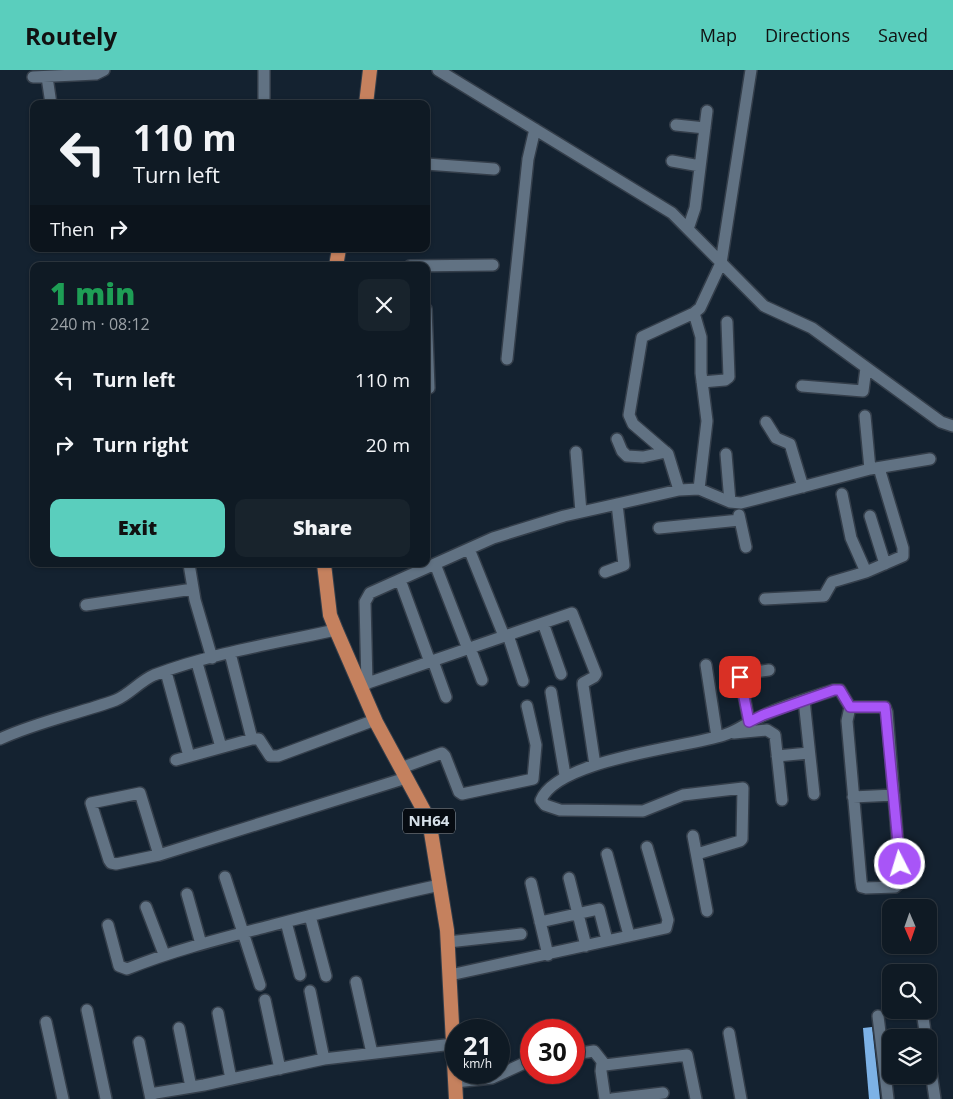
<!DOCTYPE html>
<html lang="en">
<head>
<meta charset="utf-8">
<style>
  body { margin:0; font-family:"Open Sans",sans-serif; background:#18232c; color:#f1f3f6; height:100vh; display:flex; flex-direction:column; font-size:19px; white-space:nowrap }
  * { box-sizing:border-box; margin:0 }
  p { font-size:16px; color:#9ba1a6 }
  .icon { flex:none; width:28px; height:28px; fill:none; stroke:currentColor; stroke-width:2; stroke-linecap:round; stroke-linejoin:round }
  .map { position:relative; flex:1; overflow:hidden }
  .drawer { position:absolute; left:30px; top:192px; width:400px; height:305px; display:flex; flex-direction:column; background:#0f1a24; border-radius:10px; box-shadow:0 1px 4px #0004,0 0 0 1px #2f3841 }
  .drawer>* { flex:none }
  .hud { position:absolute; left:30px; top:30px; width:400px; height:152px; border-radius:10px; box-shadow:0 1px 4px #0004,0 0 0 1px #2f3841; background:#0f1a24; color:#f1f3f6; overflow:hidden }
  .needle { width:32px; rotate:178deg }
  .controls { position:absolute; left:882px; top:829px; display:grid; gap:10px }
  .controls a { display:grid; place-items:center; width:55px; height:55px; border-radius:10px; background:#0f1a24; box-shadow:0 1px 4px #0004,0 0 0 1px #2f3841; font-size:25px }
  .speed { position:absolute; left:445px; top:949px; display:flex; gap:10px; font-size:25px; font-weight:700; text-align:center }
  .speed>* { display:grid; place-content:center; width:65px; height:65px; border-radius:50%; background:#0f1a24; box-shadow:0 1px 4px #0004,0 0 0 1px #2f3841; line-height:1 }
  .speed small { font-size:12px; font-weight:400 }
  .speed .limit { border:8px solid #d22; background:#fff; color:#111 }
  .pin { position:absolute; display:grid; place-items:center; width:42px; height:42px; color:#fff; margin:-21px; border-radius:10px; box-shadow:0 2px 8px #0006 }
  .me { position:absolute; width:55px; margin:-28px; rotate:355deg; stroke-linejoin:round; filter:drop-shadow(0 0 4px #0008) }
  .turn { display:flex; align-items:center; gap:18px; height:105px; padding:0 20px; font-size:22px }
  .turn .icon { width:65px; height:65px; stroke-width:2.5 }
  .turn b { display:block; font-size:35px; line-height:42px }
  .then { display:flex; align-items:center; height:48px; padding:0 20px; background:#0003; gap:10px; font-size:19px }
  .round { display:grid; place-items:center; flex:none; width:52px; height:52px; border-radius:10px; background:#18232c }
  .head { display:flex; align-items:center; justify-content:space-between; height:85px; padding:0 20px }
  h1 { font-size:30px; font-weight:800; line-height:38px; color:#1e9e55 }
  .button { display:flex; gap:10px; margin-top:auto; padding:10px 20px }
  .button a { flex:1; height:58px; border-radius:10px; background:#5acebd; color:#111; font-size:20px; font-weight:800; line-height:58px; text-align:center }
  .button a+a { background:#18232c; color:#f1f3f6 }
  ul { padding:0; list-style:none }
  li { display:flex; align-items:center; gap:15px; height:65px; padding:0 20px }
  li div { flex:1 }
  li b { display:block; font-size:19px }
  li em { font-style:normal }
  header { display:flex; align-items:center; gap:30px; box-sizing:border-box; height:70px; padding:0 25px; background:#5acebd; color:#111 }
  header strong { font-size:24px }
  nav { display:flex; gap:28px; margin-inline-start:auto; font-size:18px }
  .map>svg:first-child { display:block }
</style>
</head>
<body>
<header>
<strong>Routely</strong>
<nav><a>Map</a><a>Directions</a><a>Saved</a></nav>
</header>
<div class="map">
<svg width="953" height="1029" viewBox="0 0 953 1029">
  <rect width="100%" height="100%" fill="#142230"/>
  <path fill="#7db2e6" d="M872 957 880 1029H869L863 958Z"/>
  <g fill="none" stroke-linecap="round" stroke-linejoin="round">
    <g stroke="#343e4a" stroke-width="14">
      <path id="minor" d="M438 0 672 143 764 236 812 258 941 352 953 356
        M33 7 96 4 104 0
        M47 7 51 34
        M264 34V0
        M676 55 705 58
        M672 91 700 96
        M426 94 494 99
        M688 159 695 138 707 41
        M410 196 493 195
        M426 239 429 318
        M507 289 528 89 535 59
        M702 312 725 310 729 307 727 252
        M802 316 863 321 866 298
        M865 346 870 399
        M766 352 776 368 790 374 803 417
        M617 369 622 381 627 386 643 387 666 382
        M576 382 581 442
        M726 384 730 432
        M699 419 707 351 701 303V267L694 243 700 238 721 193 751 0
        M679 420 668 384 633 354 629 345 642 267 694 243
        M842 424 851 468 866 502
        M739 445 746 477
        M870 446 885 494
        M659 458 740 450
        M469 479 504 566
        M189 494 195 530 212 588
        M435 494 468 579
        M605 502 624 495 617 434
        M400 510 430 592
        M765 529 824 526 832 512 866 502 903 486V478L879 398
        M86 535 193 519
        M543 553 561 604
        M508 565 523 611
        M470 578 482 610
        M230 583 252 669
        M433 591 446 627
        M197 593 221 677
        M706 595 717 667
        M166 602 189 686
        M367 614 365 532 370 523 493 468 564 446 679 420 699 419 730 432 741 433 870 399 930 389
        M362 615 572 543 596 604 594 607 583 613V615L595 695
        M551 622 565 705
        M804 630 814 724
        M749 652 740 604 769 600
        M734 663 767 660 775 665 782 730
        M0 669C37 652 77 644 116 630 130 624 140 611 154 605 212 583 276 573 336 560
        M777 686 809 683
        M176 690 252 669H259L270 686H278L375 650
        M401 698 442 683 445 686 459 722 462 724 533 709 536 675 527 636
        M853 727 894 725
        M693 766 707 841
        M607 784 629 865
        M697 784 740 771 742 769 743 718 683 725 643 741 560 740 545 735 541 730C558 689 684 678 724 665 738 661 749 651 762 646 785 635 810 628 834 620H840L850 637H885L887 642 901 812 895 817 866 818 862 817 861 811 847 651 850 637
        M159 785 140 723 91 733 109 790 111 793 116 794 159 785 406 708
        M225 807 260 915
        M569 808 586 876
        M531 813 548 885
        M187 824 201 874
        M146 837 164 884
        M310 846 326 906
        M286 852 300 905
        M540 852 599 839 607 870
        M108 855 119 896 127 899C174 880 223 868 273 855 328 841 384 827 440 815
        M448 872 521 864
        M450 905 666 858 668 850 647 777
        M356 912 372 983
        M310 921 324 989
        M265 930 280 999
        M87 940 106 1029
        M922 941 926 968
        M218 943 231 1009
        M878 946 888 1029
        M46 952 63 1029
        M179 958 191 1017
        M729 963 741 1029
        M139 972 151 1029
        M574 984 594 981 605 995 687 985 696 1029
        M929 988 935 1029
        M602 993 601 1001 605 1029
        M455 1012 492 1008 531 990
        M150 1024 204 1015 324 989 453 974
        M612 1029 663 1023"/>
    </g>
    <g stroke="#343e4a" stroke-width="16">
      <path id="trunk" d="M366 34 370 0
        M336 196 339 179
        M324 494 330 545 336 560 376 652 429 750 447 860 456 1029"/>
    </g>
    <use href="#minor" stroke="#617283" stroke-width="11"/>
    <use href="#trunk" stroke="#c5815e" stroke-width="14"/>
  </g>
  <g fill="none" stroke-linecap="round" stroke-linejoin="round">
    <g stroke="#6d37a1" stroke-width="12">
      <path id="route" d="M740 607 749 652 763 645 834 620H840L850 637H885L900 794"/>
    </g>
    <use href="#route" stroke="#a855f7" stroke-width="9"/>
  </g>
  <g text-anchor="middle" stroke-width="5" stroke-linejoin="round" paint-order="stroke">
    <rect fill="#060b11" stroke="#98a0a8" stroke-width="1" x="403" y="738.5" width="52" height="25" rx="4"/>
    <g font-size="15" font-weight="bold" fill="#d6e0e9">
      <text x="429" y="756">NH64</text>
    </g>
  </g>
</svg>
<div class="controls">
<a><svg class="needle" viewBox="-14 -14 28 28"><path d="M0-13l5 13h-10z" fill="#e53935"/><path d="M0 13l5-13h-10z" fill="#9ba1a6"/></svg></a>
<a><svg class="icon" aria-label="search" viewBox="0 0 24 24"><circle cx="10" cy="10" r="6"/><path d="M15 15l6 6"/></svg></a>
<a><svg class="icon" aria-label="layers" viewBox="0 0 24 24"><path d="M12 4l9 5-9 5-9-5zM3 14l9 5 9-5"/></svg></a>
</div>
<div class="speed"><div>21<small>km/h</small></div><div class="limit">30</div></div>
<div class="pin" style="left:740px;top:607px;background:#d93025"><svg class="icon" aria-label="arrive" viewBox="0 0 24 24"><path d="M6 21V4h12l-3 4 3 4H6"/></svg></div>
<svg class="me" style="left:900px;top:794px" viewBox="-20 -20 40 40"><circle r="17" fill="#a855f7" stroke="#fff" stroke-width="3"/><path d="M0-11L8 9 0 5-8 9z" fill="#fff"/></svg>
<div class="hud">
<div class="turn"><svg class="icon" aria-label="left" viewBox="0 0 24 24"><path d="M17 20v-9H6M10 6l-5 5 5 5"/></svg><div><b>110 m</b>Turn left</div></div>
<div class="then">Then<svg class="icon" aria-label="right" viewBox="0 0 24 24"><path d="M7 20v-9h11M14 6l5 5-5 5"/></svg></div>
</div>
<section class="drawer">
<div class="head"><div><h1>1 min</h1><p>240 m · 08:12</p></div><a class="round"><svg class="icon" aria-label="close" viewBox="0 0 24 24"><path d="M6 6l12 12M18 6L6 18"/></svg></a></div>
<ul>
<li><svg class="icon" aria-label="left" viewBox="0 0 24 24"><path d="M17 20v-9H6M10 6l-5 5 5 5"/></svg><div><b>Turn left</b></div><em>110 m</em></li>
<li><svg class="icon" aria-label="right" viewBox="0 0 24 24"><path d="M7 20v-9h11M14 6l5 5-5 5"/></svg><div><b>Turn right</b></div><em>20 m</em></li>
</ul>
<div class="button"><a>Exit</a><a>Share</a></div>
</section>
</div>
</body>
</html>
